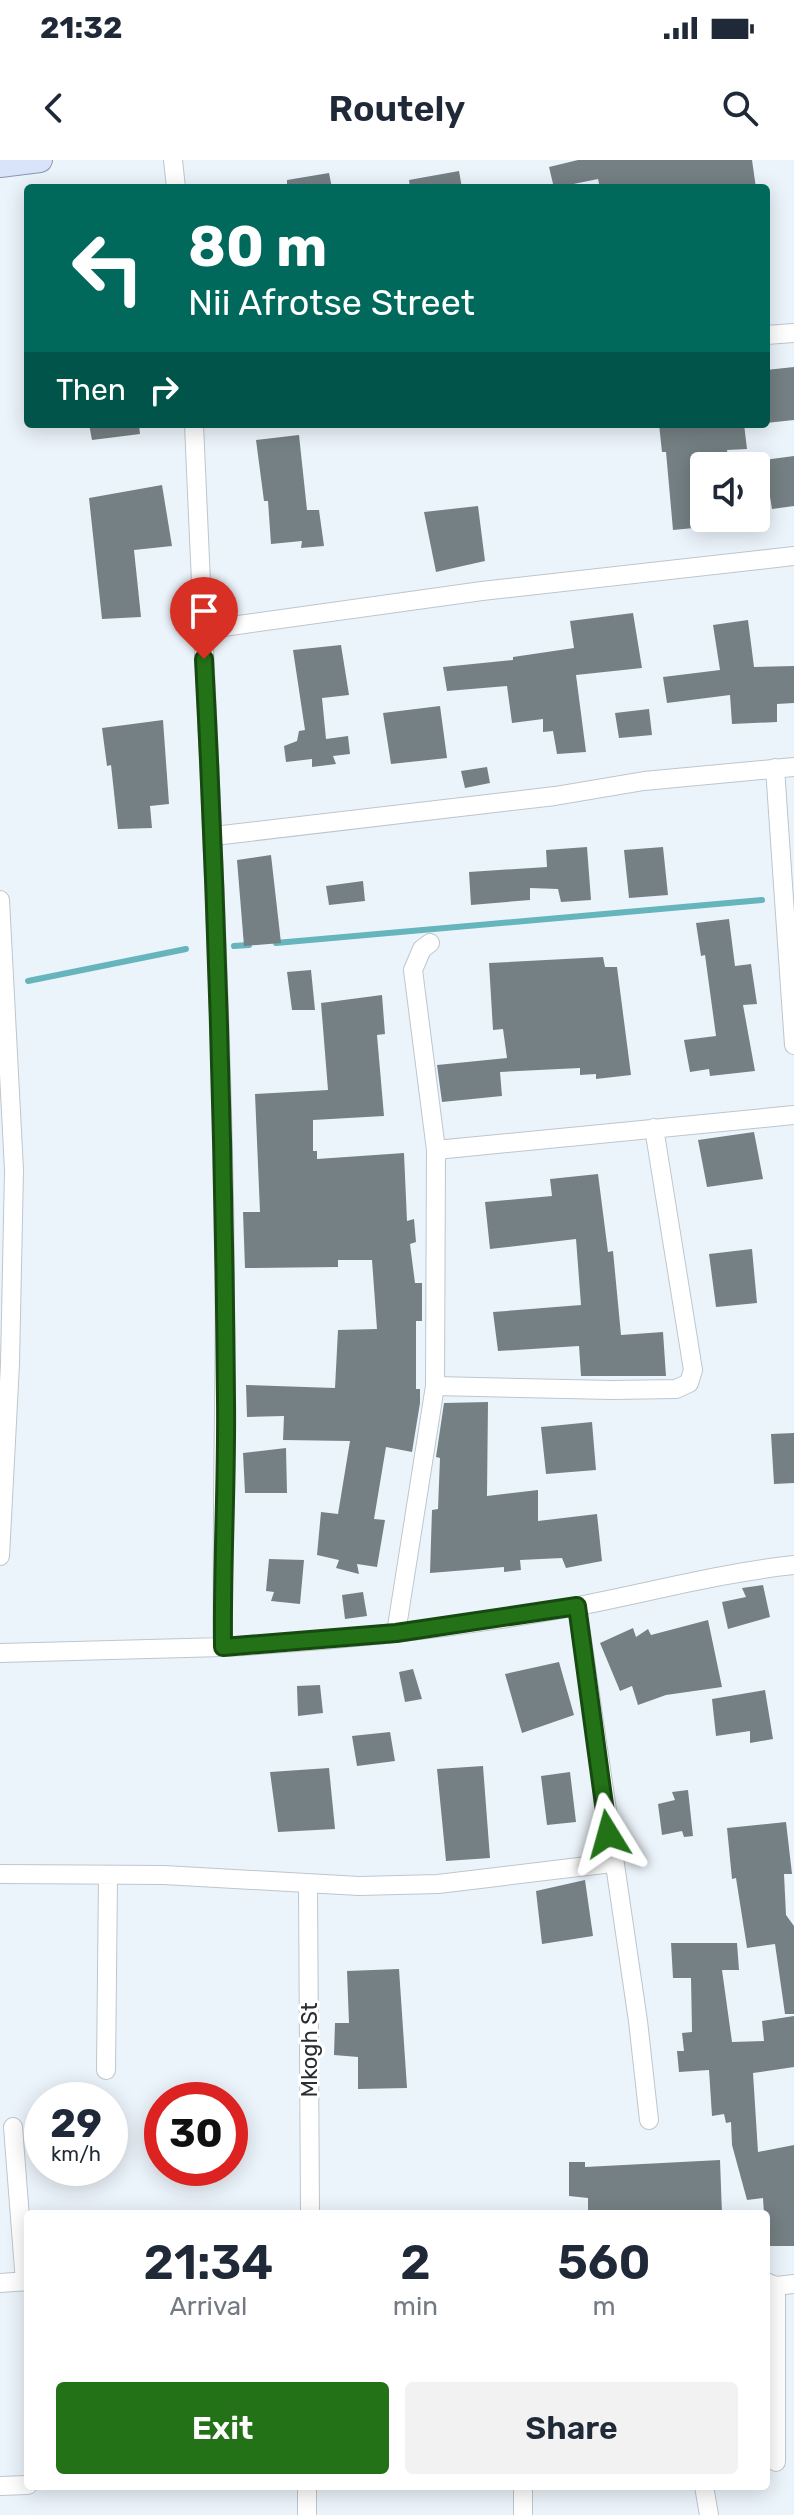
<!DOCTYPE html>
<html lang="en">
<head>
<meta charset="utf-8">
<style>
  body { margin:0; font-family:Rubik,sans-serif; background:#f2f2f3; color:#1f2937; height:100vh; display:flex; flex-direction:column; font-size:30px; white-space:nowrap }
  * { box-sizing:border-box; margin:0 }
  p { font-size:26px; color:#747a83 }
  .icon { flex:none; width:44px; height:44px; fill:none; stroke:currentColor; stroke-width:2; stroke-linecap:round; stroke-linejoin:round }
  .map { position:relative; flex:1; overflow:hidden }
  .panel { position:absolute; left:24px; top:2050px; width:746px; height:280px; display:flex; flex-direction:column; background:#fff; border-radius:8px; box-shadow:0 4px 20px #0003 }
  .panel>* { flex:none }
  .guide { position:absolute; left:24px; top:24px; width:746px; height:244px; border-radius:8px; box-shadow:0 4px 20px #0003; background:#00695c; color:#fff; overflow:hidden }
  .buttons { position:absolute; left:690px; top:292px; display:grid; gap:16px }
  .buttons a { display:grid; place-items:center; width:80px; height:80px; border-radius:8px; background:#fff; box-shadow:0 4px 20px #0003; font-size:40px }
  .speed { position:absolute; left:24px; top:1922px; display:flex; gap:16px; font-size:40px; font-weight:700; text-align:center }
  .speed>* { display:grid; place-content:center; width:104px; height:104px; border-radius:50%; background:#fff; box-shadow:0 4px 20px #0003; line-height:1 }
  .speed small { font-size:20px; font-weight:400 }
  .speed .limit { border:12px solid #d22; background:#fff; color:#111 }
  .pin { position:absolute; display:grid; place-items:center; width:68px; height:68px; color:#fff; margin:-82px -34px; border-radius:50% 50% 50% 0; rotate:-45deg; box-shadow:0 0 8px #0007 }
  .pin .icon { rotate:45deg }
  .me { position:absolute; width:88px; margin:-44px; rotate:352deg; stroke-linejoin:round; filter:drop-shadow(0 0 6px #0008) }
  .turn { display:flex; align-items:center; gap:28px; height:168px; padding:0 32px; font-size:36px }
  .turn .icon { width:104px; height:104px; stroke-width:2.5 }
  .turn b { display:block; font-size:56px; line-height:68px }
  .then { display:flex; align-items:center; height:76px; padding:0 32px; background:#0003; gap:16px; font-size:30px }
  .eta { display:flex; justify-content:space-evenly; align-items:center; height:136px; text-align:center }
  .eta b { font-size:48px; font-weight:600; line-height:56px }
  .cta { display:flex; gap:16px; margin-top:auto; padding:16px 32px }
  .cta a { flex:1; height:92px; border-radius:8px; background:#237218; color:#fff; font-size:32px; font-weight:600; line-height:92px; text-align:center }
  .cta a+a { background:#f2f2f3; color:#1f2937 }
  .status { display:flex; justify-content:space-between; align-items:center; height:56px; padding:0 40px; background:#fff; direction:ltr }
  .status svg { height:22px; fill:currentColor }
  header { display:flex; justify-content:space-between; align-items:center; height:104px; padding:0 32px; background:#fff; font-size:36px; font-weight:600 }
  .map>svg:first-child { display:block }
</style>
</head>
<body>
<div class="status"><b>21:32</b><svg viewBox="0 0 49 12"><path d="M0 12V9h3v3zM5 12V6h3v6zM10 12V3h3v9zM15 12V0h3v12zM26 1h20v11H26zM47 4h2v5h-2z"/></svg></div>
<header><svg class="icon" aria-label="back" viewBox="0 0 24 24"><path d="M15 5l-7 7 7 7"/></svg>Routely<svg class="icon" aria-label="search" viewBox="0 0 24 24"><circle cx="10" cy="10" r="6"/><path d="M15 15l6 6"/></svg></header>
<div class="map">
<svg width="794" height="2355" viewBox="0 0 794 2355">
  <rect width="100%" height="100%" fill="#ecf4fb"/>
  <g fill="none" stroke-linecap="round" stroke-linejoin="round">
    <path stroke="#66b5bc" stroke-width="6" d="M276 783 762 740
      M234 786 249 785
      M28 821 186 789"/>
  </g>
  <path fill="#758084" d="M578 0H752L756 28H600L598 19 554 28 549 7Z
    M459 11 462 28H410L409 20Z
    M329 13 332 28H287V20Z
    M794 207V260L766 263V210Z
    M89 264H139L140 274 92 280Z
    M659 264H744L747 289 727 290 729 306H704V367L673 370 666 292H662Z
    M299 275 307 350H319L324 386 301 388 302 381 271 384 268 341H264L256 280Z
    M794 296V346L772 349 764 300Z
    M162 325 172 386 134 390 141 457 102 459 89 338Z
    M478 346 485 401 436 412 424 352Z
    M633 453 642 508 576 515 586 592 557 594 553 571 543 572V559L512 563 507 526 447 531 443 507 513 500V497L574 488 570 461Z
    M748 460 754 507 794 506V543L777 544V562L732 564 730 535 667 543 663 517 720 510 713 465Z
    M341 485 349 535 322 538 326 579 348 576 350 594 333 596 336 604 312 607V599L286 602 284 586 297 581 299 571 305 570 293 490Z
    M440 546 447 598 391 604 383 553Z
    M649 549 652 575 619 578 615 553Z
    M163 560 169 644 150 646 152 668 118 669 111 605 107 606 102 568Z
    M487 607 490 623 465 628 461 611Z
    M587 687 591 740 561 742 558 729 530 728V740L471 745 469 712 547 707 546 690Z
    M663 687 668 735 629 738 624 690Z
    M271 695 281 783 244 786 237 700Z
    M363 721 365 741 329 745 326 726Z
    M729 759 735 806 751 804 757 844 743 845 755 911 710 916 709 909 690 912 684 880 716 876 705 795 701 796 696 763Z
    M603 797 605 807H617L631 915 596 919V914L580 915V908L500 912 502 936 442 942 437 905 507 898 503 869 493 870 489 803Z
    M311 810 315 850H292L287 812Z
    M382 835 385 874 377 875 384 956 313 960V991H317V999L404 993 407 1061 414 1059 416 1082 410 1084 415 1123H422V1161H416V1229H420V1243L412 1292 386 1287 374 1359 385 1360 377 1407 357 1404 359 1414 336 1408 339 1400 317 1395 321 1352 338 1354 350 1281 283 1280 284 1256 247 1257 246 1225 335 1228 338 1170 377 1169 372 1100H338V1107L245 1108 243 1052H260L255 934 328 930 321 843Z
    M754 972 763 1019 707 1027 698 980Z
    M598 1014 608 1092 613 1091 621 1175 663 1172 666 1216H581L579 1186 498 1191 493 1152 581 1145 576 1079 490 1089 485 1042 552 1036 550 1019Z
    M752 1089 757 1143 716 1147 709 1094Z
    M488 1242 487 1336 538 1330V1361L597 1354 602 1401 566 1408 562 1398 520 1400 521 1410 504 1412V1407L430 1413 432 1350 438 1349 440 1298 436 1297 444 1243Z
    M592 1262 596 1310 546 1314 541 1267Z
    M794 1273V1323L774 1324 771 1274Z
    M286 1288 287 1333H245L243 1293Z
    M269 1399 304 1400 300 1444 271 1441 274 1432 266 1431Z
    M763 1425 770 1457 728 1469 722 1442 746 1437 742 1428Z
    M363 1432 367 1456 345 1459 342 1435Z
    M708 1460 722 1527 666 1535 638 1545 632 1526 620 1531 600 1483 633 1468 636 1477 648 1469 651 1475Z
    M559 1502 574 1555 522 1573 505 1514Z
    M413 1509 422 1539 405 1542 399 1512Z
    M320 1525 323 1553 298 1556 297 1526Z
    M765 1530 773 1579 750 1583V1571L716 1576 712 1539Z
    M390 1572 395 1601 357 1606 352 1576Z
    M483 1606 490 1698 446 1701 437 1609Z
    M329 1608 335 1669 278 1672 270 1612Z
    M570 1612 576 1662 547 1665 541 1616Z
    M688 1630 693 1676 684 1677 682 1671 662 1675 658 1644 675 1640 672 1632Z
    M786 1662 792 1714H784L786 1755 794 1766V1854H785L775 1784 747 1788 736 1718 732 1719 727 1668Z
    M585 1720 593 1776 542 1784 536 1731Z
    M671 1783H737L739 1810H722L732 1882 764 1881 762 1861 794 1856V1907L753 1913 758 1992 794 1985V2086H766L763 2038 747 2040 732 1985 731 1962 726 1963 724 1954 712 1956 709 1910 679 1912 677 1891H684L682 1873 692 1872 691 1818H673Z
    M399 1809 407 1928 358 1929V1897L334 1895 335 1863H349L347 1811Z
    M720 2000 722 2054 588 2053V2038L569 2036V2002H585V2007Z"/>
  <g fill="none" stroke-linecap="round" stroke-linejoin="round">
    <g stroke="#bec6cd" stroke-width="20">
      <path id="minor" d="M173 0 176 28
        M766 175 794 173
        M194 264C205 522 219 780 224 1038 227 1188 221 1338 223 1487 340 1481 458 1468 573 1447 647 1433 719 1413 794 1405
        M202 470 482 431 794 396
        M775 608 794 885
        M214 676 555 636 644 621 794 607
        M0 740 14 1010 10 1204 0 1396
        M436 990 794 955
        M435 1226 612 1230 676 1229 689 1223 693 1210 654 968
        M577 1446 638 1861 649 1960
        M396 1473 435 1226 436 990 413 810 422 789 430 783
        M0 1493 223 1487
        M0 1714 164 1715 359 1726 438 1724 612 1703
        M308 1725 310 2054
        M106 1910 108 1718
        M13 1967 25 2122
        M766 2122 776 2126 794 2124
        M0 2123 28 2121
        M776 2126V2302
        M0 2326 28 2325
        M307 2326V2355
        M704 2326 709 2355
        M523 2355V2326"/>
    </g>
    <g stroke="#8b97b0" stroke-width="26">
      <path id="major" d="M0 5 40 0"/>
    </g>
    <use href="#minor" stroke="#fff" stroke-width="18"/>
    <use href="#major" stroke="#d9e3f9" stroke-width="24"/>
  </g>
  <g fill="none" stroke-linecap="round" stroke-linejoin="round">
    <g stroke="#174a10" stroke-width="20">
      <path id="route" d="M204 499C217 746 224 992 226 1239 227 1322 222 1404 223 1487L396 1473 577 1446 608 1674"/>
    </g>
    <use href="#route" stroke="#237218" stroke-width="14"/>
  </g>
  <g text-anchor="middle" stroke-width="6" stroke-linejoin="round" paint-order="stroke">
    <g font-size="22" fill="#2b2e30" stroke="#fff">
      <text transform="translate(309 1890) rotate(-90)" y="8">Mkogh St</text>
    </g>
  </g>
</svg>
<div class="buttons">
<a><svg class="icon" aria-label="sound" viewBox="0 0 24 24"><path d="M4 9h4l5-4v14l-5-4H4zM17 9q2 3 0 6"/></svg></a>
</div>
<div class="speed"><div>29<small>km/h</small></div><div class="limit">30</div></div>
<div class="pin" style="left:204px;top:499px;background:#d93025"><svg class="icon" aria-label="arrive" viewBox="0 0 24 24"><path d="M6 21V4h12l-3 4 3 4H6"/></svg></div>
<svg class="me" style="left:608px;top:1674px" viewBox="-20 -20 40 40"><path d="M0-17L14 15 0 8-14 15z" fill="#237218" stroke="#fff" stroke-width="4"/></svg>
<div class="guide">
<div class="turn"><svg class="icon" aria-label="left" viewBox="0 0 24 24"><path d="M17 20v-9H6M10 6l-5 5 5 5"/></svg><div><b>80 m</b>Nii Afrotse Street</div></div>
<div class="then">Then<svg class="icon" aria-label="right" viewBox="0 0 24 24"><path d="M7 20v-9h11M14 6l5 5-5 5"/></svg></div>
</div>
<section class="panel">
<div class="eta">
<div><b>21:34</b><p>Arrival</p></div>
<div><b>2</b><p>min</p></div>
<div><b>560</b><p>m</p></div>
</div>
<div class="cta"><a>Exit</a><a>Share</a></div>
</section>
</div>
</body>
</html>
